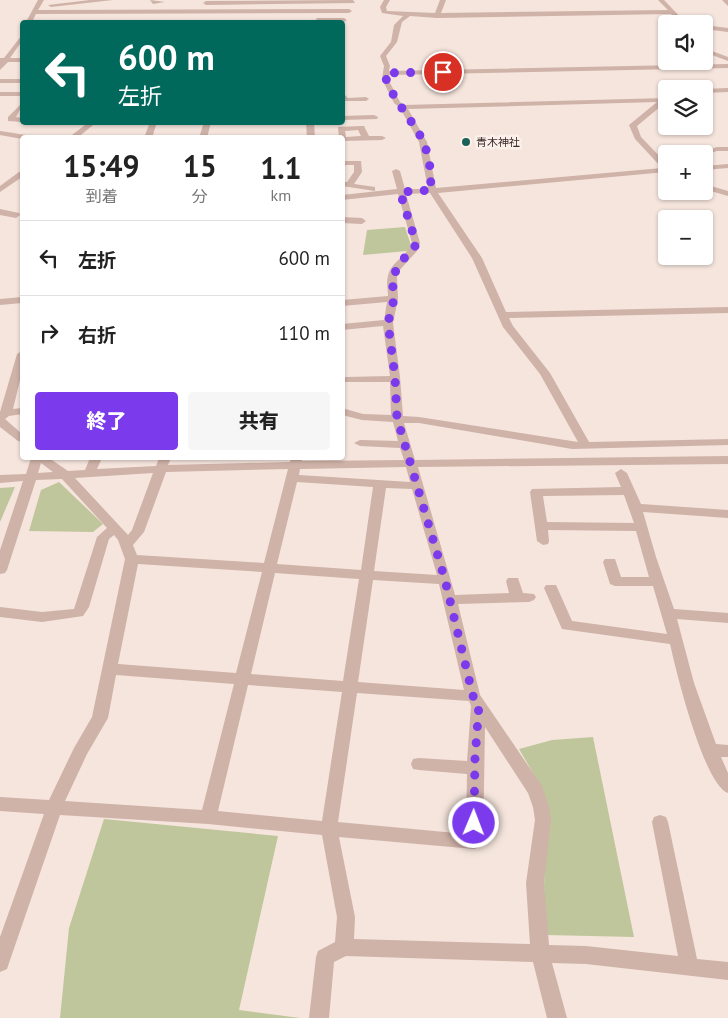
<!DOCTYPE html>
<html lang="ja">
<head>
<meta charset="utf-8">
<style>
  body { margin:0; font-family:"PT Sans","Noto Sans JP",sans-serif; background:#f6f6f6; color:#222; height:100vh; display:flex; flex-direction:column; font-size:19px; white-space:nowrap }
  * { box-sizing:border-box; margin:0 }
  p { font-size:16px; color:#767676 }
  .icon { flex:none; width:28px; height:28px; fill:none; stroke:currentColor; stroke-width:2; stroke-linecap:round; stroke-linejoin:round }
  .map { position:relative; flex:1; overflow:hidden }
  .drawer { position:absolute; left:20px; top:135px; width:325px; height:325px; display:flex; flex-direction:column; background:#fff; border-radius:5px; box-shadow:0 1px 4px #0004 }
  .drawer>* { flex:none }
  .top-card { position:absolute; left:20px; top:20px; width:325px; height:105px; border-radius:5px; box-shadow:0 1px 4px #0004; background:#00695c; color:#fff; overflow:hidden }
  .controls { position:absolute; left:658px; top:15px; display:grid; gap:10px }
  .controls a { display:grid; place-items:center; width:55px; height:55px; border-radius:5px; background:#fff; box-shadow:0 1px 4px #0004; font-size:25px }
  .pin { position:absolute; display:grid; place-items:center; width:42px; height:42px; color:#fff; margin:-21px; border:2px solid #fff; border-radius:50%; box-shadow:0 1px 5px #0007 }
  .me { position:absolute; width:55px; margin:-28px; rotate:1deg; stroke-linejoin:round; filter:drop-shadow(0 0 4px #0008) }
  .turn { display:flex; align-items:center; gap:18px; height:105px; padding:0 15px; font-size:22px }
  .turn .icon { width:65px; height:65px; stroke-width:2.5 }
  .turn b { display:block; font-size:35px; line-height:42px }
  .eta { display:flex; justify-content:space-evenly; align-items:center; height:85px; text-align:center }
  .eta b { font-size:30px; font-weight:800; line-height:35px }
  .primary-button { display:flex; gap:10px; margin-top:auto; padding:10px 15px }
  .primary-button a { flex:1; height:58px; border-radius:5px; background:#7c3aed; color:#fff; font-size:20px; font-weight:800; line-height:58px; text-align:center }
  .primary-button a+a { background:#f6f6f6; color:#222 }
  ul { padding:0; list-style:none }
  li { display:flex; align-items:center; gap:15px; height:75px; padding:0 15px; border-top:1px solid #e0e0e0 }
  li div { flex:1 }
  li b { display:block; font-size:19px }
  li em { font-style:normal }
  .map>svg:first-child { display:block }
</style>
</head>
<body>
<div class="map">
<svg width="728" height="1018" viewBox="0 0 728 1018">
  <rect width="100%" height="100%" fill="#f5e5dd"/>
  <path fill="#c0c69b" d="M405 227 412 248 407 251 363 255 367 230Z
    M59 482 103 524 93 532 29 531 41 490Z
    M15 487 0 522V488Z
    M593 737 634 937 546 935 544 885 548 808 540 785 519 749 552 740Z
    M104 819 278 836 239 1010 300 1018H60L69 928Z"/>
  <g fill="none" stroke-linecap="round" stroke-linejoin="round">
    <path fill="#cfb2a8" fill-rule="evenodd" d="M38 0H44L38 10 349 9 352 11 349 13 36 14 32 22H26Z
      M90 0H113L51 7 48 5Z
      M150 0 165 2 153 4Z
      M353 0 355 3 206 5 203 3 206 1Z
      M384 0H390L386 7 387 11 435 13 440 0H446L441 13 668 10 658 0H664L687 24H681L671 14 437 18 410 16 402 22 397 42 386 56 390 66 389 71 728 64V68L389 75 388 79 400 102 404 105 666 98V102L637 126 641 137 666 163V172L438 193 482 258 506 312 728 307V313L509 318 513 326 550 373 589 442 728 439V445L572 449 419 423H404L415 460 728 456V464L418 467 455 595 509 593 506 581 508 578H518L523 593 534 594 536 597 534 600 529 602 458 604 480 695 542 786 549 807 551 820 544 883 549 945 586 946 678 956 652 822 654 817 660 815 666 817 668 822 697 959 728 962V980L586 964 552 963 567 1018H547L533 962 346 956 334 962 329 1018H309L316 957 318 951 335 942 337 917 322 835 208 824 60 815 9 963 7 969 0 972V937L44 814 0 811V797L49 800 74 748 92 717 125 559 118 540 114 535 109 539 89 607 83 616 42 622 0 617V607L42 612 74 609 97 537 107 528 62 479 36 480 7 570 5 573 0 574V550L23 481 0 483V475L26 474 31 458H49L68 471 85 470 90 458H102L97 469 156 466 159 458H171L168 465 290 462 291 458H303L302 461 404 460 400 448 360 446 354 443 360 440 398 441 393 422 362 420 342 415V408L363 414 391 415 390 382H342V378L346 377 390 376 383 326 342 330V324L384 320 387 302 342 306V300L388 296C388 290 386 282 388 276 390 263 407 256 412 243L398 194 342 200V195L397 189 392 171 396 169 400 171 405 189H428L419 142 400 108 394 103 382 79 384 66 380 56 391 42 394 25 403 16 382 13 380 7ZM657 102 629 125 635 139 662 168 436 188 427 142 408 109ZM430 193 472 258 503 327 540 374 578 442 419 417 403 416 400 377 393 323 398 299 397 277 398 272 417 251 420 243 406 194ZM41 463 53 472 38 473ZM406 467 410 482 299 475 300 469ZM288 469 264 563 137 555 133 545 144 532 166 472ZM153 473 132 530 128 535 75 478ZM297 482 373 487 361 570 277 564ZM386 488 412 489 437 575 374 571ZM138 564 262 572 236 673 118 664ZM275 573 359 579 343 681 251 674ZM373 580 439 584 464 690 358 682ZM116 675 234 684 202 810 65 801 87 754 108 718ZM248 685 342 692 322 821 218 811ZM357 693 469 701 471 706 467 761 419 758 413 759 411 764 413 769 419 770 467 774 466 834 338 822ZM485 727 528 793 533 807 535 820 526 883 530 944 354 939 355 917 339 837 474 849 480 847 483 842Z
      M722 0H728V6Z
      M317 18H344L347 20 344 22 315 21Z
      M704 25 728 28V32L704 29Z
      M22 35V41L10 58H22V62H8L0 70V58H4Z
      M704 48 728 57V61L704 52Z
      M0 79H22V83H0Z
      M728 88V92L704 93V89Z
      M0 92H22V96H0Z
      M342 92 348 98 366 97 369 99 366 101H344Z
      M20 105 22 106 16 117 22 118V122L8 121V117Z
      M374 115 378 117 377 119 342 120V116Z
      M89 122H97L77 138H68Z
      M150 122H157L152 138H144Z
      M204 122H211L207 138H199Z
      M306 122H314L315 138H307Z
      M361 126H364L369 136H382L386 138 382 140 343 141 342 138H339L338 127ZM358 130 361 136 346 137 345 131Z
      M0 131 33 136 36 138 22 139 0 135Z
      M717 147H728V151H717L704 155V154H696Z
      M342 161H361L362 172 354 184 375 187V191L342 186V182H347L354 172V165H342Z
      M728 164V168L704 170V166Z
      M19 172H22V177L0 192V186Z
      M704 184 728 191V196L704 189Z
      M0 209 19 213 20 215 16 218 0 215Z
      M342 217 362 218 366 221 362 224 342 223Z
      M22 297V303L0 305V299Z
      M22 351V372L13 409 22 408V414L9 416 5 419 22 434V442L18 441 0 427V412L17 354Z
      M621 469 627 473 641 504 728 510V518L643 512 656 557 674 609 728 613V623L677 619 694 683 716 744 728 745V757H721L728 773V793C704 785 676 671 670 644L562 629 544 588 546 585H556L572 621 667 634 653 586H615L610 584 603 562 605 559H615L621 577H649L636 531 548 530 549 541 548 544 543 545 537 541 530 492 532 489 621 487 615 473ZM624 495 634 523 547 522 543 496Z"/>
  </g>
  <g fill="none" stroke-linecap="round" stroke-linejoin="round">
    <path stroke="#7c3aed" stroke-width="9" stroke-dasharray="0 16.2" d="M443 72 385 73C386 91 414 122 423 141 427 150 430 165 431 175 431 181 430 184 432 190L400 192 416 243 414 249 405 257 392 277 394 299 388 323 395 377 397 418 445 580 473 696 479 704 475 759 474 823"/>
  </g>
  <circle fill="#196158" stroke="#fcf0eb" stroke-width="2" cx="466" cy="142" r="5"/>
  <g text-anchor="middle" stroke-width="5" stroke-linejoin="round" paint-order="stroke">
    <g font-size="11" fill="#3b2b29" stroke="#fcf0eb" text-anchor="start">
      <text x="476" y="146">青木神社</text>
    </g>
  </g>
</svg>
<div class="controls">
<a><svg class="icon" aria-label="sound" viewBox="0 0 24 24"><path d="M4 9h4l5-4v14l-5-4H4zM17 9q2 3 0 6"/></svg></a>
<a><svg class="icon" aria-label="layers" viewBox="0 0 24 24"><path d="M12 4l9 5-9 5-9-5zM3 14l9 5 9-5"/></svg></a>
<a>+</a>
<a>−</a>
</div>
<div class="pin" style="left:443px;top:72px;background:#d93025"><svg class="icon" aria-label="arrive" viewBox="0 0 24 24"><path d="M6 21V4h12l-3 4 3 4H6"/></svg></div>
<svg class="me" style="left:474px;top:823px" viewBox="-20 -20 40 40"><circle r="17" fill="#7c3aed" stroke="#fff" stroke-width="3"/><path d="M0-11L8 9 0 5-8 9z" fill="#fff"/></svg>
<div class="top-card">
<div class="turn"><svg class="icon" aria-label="left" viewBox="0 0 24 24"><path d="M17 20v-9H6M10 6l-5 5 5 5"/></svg><div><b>600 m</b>左折</div></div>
</div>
<section class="drawer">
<div class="eta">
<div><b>15:49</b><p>到着</p></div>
<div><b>15</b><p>分</p></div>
<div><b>1.1</b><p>km</p></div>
</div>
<ul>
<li><svg class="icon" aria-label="left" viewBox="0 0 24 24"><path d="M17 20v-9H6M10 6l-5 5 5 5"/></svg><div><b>左折</b></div><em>600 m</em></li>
<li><svg class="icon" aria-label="right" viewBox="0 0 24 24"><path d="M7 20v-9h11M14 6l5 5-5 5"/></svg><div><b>右折</b></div><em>110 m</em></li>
</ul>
<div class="primary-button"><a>終了</a><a>共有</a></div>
</section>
</div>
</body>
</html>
